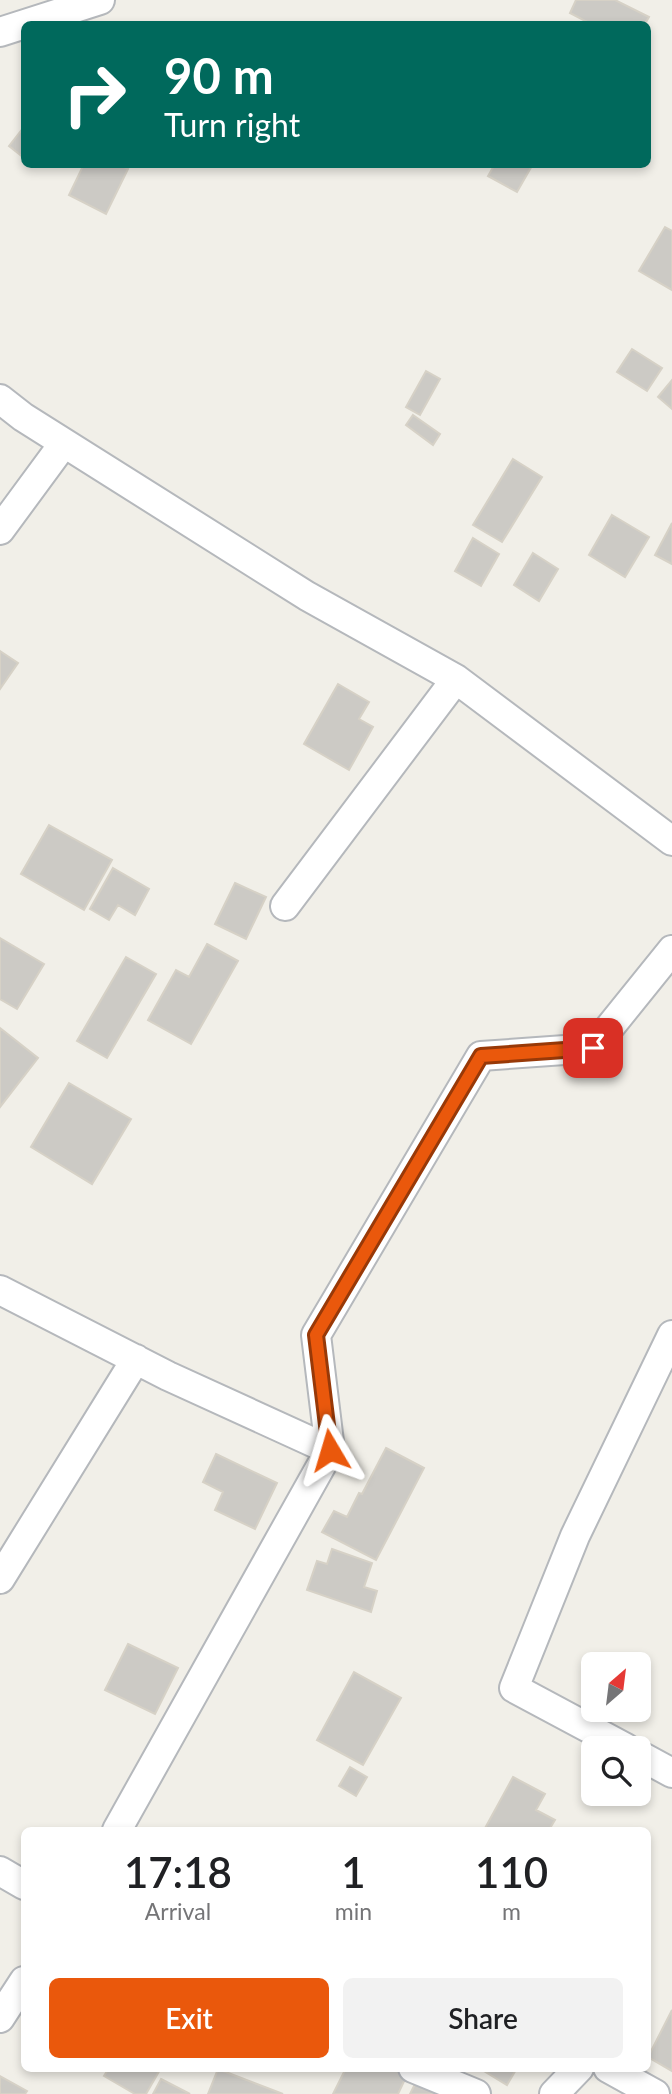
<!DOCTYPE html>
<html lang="en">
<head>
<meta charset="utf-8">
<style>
  body { margin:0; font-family:Lato,sans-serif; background:#f2f2f2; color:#202124; height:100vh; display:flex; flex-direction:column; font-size:26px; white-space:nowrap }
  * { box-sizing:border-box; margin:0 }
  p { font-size:23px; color:#757577 }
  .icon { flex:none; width:38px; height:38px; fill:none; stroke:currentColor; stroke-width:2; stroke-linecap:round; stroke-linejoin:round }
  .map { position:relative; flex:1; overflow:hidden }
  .drawer { position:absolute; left:21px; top:1827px; width:630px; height:245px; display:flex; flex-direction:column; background:#fff; border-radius:10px; box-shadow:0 4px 10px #0003 }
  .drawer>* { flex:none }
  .guide { position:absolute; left:21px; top:21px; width:630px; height:147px; border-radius:10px; box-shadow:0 4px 10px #0003; background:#00695c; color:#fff; overflow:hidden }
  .needle { width:46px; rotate:28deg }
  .controls { position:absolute; left:581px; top:1652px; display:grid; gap:14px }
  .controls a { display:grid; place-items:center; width:70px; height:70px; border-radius:10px; background:#fff; box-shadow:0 4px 10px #0003; font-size:35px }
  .pin { position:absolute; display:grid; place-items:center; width:60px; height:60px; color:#fff; margin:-30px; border-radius:14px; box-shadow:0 4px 10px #0006 }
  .me { position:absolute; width:77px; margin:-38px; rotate:353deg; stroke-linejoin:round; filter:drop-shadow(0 0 5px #0008) }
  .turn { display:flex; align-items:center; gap:24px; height:147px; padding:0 28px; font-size:32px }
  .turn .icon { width:91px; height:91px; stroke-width:2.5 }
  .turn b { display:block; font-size:49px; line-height:60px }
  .eta { display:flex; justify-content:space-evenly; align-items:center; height:119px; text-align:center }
  .eta b { font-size:42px; font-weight:600; line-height:49px }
  .button { display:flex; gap:14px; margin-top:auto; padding:14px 28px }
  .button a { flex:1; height:80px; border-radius:10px; background:#ea580c; color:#fff; font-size:28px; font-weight:600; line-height:80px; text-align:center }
  .button a+a { background:#f2f2f2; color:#202124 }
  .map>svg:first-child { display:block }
</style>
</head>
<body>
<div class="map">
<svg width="672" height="2094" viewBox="0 0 672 2094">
  <rect width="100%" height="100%" fill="#f1efe8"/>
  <path fill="#cccac5" stroke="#d6d1c6" stroke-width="2" d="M576 0H615L649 17 645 24H591L570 13Z
    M24 127V158L9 146Z
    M84 164H118L128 169 106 214 69 195Z
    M495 164H533L517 192 488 176Z
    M665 227 672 231V290L639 271Z
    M632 349 662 368 647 391 617 372Z
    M426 371 440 379 420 415 406 407Z
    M672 380V409L658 397Z
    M413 415 440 434 433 445 406 425Z
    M513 459 542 477 502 542 473 525Z
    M612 515 649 537 625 577 589 555Z
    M672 523V564L655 555Z
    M473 538 499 554 481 586 455 571Z
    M533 553 558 569 539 601 514 585Z
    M0 651 18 663 0 689Z
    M338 684 369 702 359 719 373 727 349 770 304 744Z
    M49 825 112 860 84 910 21 874Z
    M113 868 149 889 135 915 118 905 109 920 90 909Z
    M235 883 266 897 246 939 215 924Z
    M0 938 44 964 17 1009 0 999Z
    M207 944 238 961 191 1044 148 1020 176 970 189 977Z
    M126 957 156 974 107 1058 77 1041Z
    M0 1028 38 1058 0 1107Z
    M69 1083 131 1119 92 1184 31 1147Z
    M386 1448 424 1468 376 1560 322 1532 334 1511 347 1517 359 1493 362 1494Z
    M216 1454 277 1483 255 1529 215 1510 223 1492 203 1482Z
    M332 1549 372 1563 364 1587 377 1591 371 1612 307 1590 317 1561 327 1564Z
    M128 1644 178 1668 155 1714 105 1690Z
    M354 1672 401 1698 363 1765 317 1740Z
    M350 1767 367 1777 356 1796 339 1786Z
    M513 1777 545 1794 536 1810 555 1820 549 1830H484Z
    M672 2010V2071L648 2057Z
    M109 2068H161L146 2094H135L104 2076Z
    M346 2068H393L407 2075 398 2094H333Z
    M479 2068H517L507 2085Z
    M218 2069 283 2094H208Z
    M0 2076 27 2091 25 2094H0Z
    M419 2076 454 2094H410Z
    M161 2079 190 2094H153Z"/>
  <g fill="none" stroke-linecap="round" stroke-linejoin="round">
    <g stroke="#b5b8bc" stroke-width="32">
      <path id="street" d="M0 32 100 0
        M0 399 23 417 307 596 456 679 672 841
        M0 530 64 443
        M285 906 456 679
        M0 1290 168 1376 330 1450
        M0 1579 136 1359
        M626 1748 514 1688 575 1536 672 1335
        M639 1755 672 1773
        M117 1830 330 1450 316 1335 481 1056 593 1048 672 950
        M0 1871 24 1885
        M0 2018 24 1981
        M413 2068 476 2094
        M608 2068 655 2094
        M554 2094 579 2068"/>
    </g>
    <use href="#street" stroke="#fff" stroke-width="28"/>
  </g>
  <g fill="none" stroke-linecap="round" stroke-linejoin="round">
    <g stroke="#983908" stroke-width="18">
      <path id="route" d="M330 1450 316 1335 481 1056 593 1048"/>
    </g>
    <use href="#route" stroke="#ea580c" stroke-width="12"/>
  </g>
</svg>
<div class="controls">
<a><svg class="needle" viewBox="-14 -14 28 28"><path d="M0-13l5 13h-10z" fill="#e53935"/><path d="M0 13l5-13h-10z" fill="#757577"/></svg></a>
<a><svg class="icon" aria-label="search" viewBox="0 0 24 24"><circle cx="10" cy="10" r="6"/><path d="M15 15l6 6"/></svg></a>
</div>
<div class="pin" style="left:593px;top:1048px;background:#d93025"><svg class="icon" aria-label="arrive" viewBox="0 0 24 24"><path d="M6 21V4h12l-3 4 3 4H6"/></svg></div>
<svg class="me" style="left:330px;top:1450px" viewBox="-20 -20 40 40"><path d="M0-17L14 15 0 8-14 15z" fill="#ea580c" stroke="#fff" stroke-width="4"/></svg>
<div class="guide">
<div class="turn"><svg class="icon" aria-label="right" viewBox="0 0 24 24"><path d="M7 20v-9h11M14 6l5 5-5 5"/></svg><div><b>90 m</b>Turn right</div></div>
</div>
<section class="drawer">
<div class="eta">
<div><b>17:18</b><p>Arrival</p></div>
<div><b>1</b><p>min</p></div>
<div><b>110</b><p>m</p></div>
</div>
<div class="button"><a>Exit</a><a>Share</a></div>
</section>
</div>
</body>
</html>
